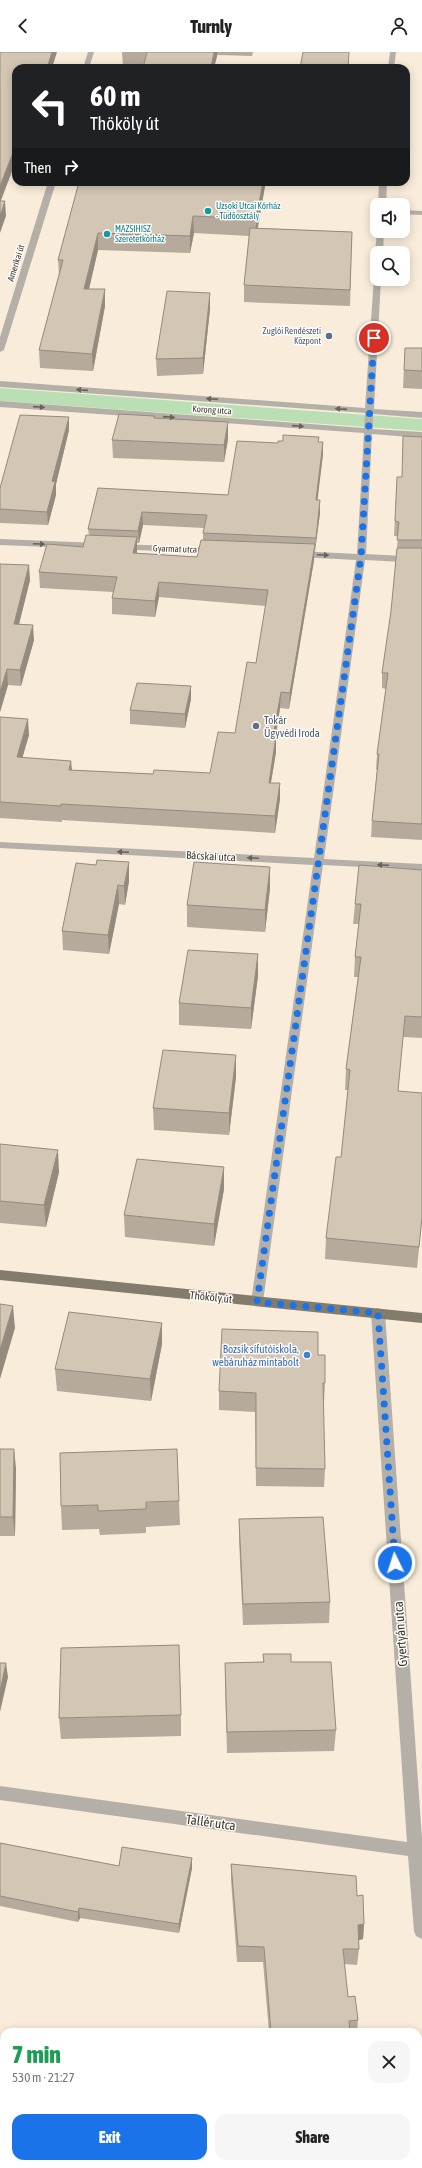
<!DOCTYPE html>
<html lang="en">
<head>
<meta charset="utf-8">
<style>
  body { margin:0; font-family:"Asap Condensed",sans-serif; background:#f6f6f6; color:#222; height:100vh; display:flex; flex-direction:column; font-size:15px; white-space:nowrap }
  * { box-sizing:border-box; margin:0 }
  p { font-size:13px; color:#767676 }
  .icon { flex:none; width:22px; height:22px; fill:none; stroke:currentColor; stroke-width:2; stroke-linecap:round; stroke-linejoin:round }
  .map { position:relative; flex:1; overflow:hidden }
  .panel { position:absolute; left:0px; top:1976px; width:422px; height:140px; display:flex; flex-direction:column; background:#fff; border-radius:12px 12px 0 0; box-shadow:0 2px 10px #0003 }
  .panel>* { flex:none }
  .banner { position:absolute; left:12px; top:12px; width:398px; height:122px; border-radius:12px; box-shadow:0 2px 10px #0003; background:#202124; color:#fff; overflow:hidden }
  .controls { position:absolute; left:370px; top:146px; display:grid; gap:8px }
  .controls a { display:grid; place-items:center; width:40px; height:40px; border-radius:8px; background:#fff; box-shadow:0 2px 10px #0003; font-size:20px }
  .pin { position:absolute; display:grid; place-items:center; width:34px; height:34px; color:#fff; margin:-17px; border:2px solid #fff; border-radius:50%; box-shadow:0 1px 4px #0007 }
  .me { position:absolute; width:44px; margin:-22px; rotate:356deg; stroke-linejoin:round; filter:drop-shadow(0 0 3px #0008) }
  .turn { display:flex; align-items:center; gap:14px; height:84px; padding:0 12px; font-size:18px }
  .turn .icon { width:52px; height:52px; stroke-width:2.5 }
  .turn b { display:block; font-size:28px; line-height:34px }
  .then { display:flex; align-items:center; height:38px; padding:0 12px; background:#0003; gap:8px; font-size:15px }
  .round { display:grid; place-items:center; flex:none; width:42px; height:42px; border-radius:12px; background:#f6f6f6 }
  .head { display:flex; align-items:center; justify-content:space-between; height:68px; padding:0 12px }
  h1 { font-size:24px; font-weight:800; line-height:30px; color:#1e9e55 }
  .primary-button { display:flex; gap:8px; margin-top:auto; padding:8px 12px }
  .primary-button a { flex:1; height:46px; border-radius:12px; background:#1a73e8; color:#fff; font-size:16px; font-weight:800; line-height:46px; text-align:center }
  .primary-button a+a { background:#f6f6f6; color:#222 }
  header { display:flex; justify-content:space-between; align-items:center; height:52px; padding:0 12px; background:#fff; font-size:18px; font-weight:800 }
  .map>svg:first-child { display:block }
</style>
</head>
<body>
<header><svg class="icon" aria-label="back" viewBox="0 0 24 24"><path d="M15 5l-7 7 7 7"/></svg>Turnly<svg class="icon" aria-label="person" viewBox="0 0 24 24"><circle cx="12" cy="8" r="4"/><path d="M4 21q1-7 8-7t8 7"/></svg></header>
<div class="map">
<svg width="422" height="2116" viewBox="0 0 422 2116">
  <rect width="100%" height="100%" fill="#f9ecda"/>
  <path fill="#badfb4" d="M0 336 422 367V379L0 349Z"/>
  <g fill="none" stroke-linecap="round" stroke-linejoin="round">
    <path fill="#b4b0a8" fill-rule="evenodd" d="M88 0H94L89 16H83Z
      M390 0H396L394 16H388Z
      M48 130H56L4 298 0 300V285Z
      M379 130H387L386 153H378Z
      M403 158 422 159V163L403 162Z
      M377 178 384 179 383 201H377V203L375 201Z
      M374 225 381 227 374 357 422 360V366L373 362V377L422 380V386L372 382 366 502 422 505V511L365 508 324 807 422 812V818L323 813 263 1250 262 1253H252L251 1250 313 813 0 796V790L314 806 356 508 299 505 294 502 299 499 357 502 364 381 0 355V349L364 376 365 361 0 335V329L365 356Z
      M0 487 99 491 104 494 99 497 0 493Z
      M121 492 215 496 220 499 215 502 118 497 116 495Z
      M378 1256 383 1258 385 1261 422 1786V1887L416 1884 414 1879 408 1804 0 1748V1734L407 1790 371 1261 373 1258Z"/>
    <path fill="#837c6d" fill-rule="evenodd" d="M0 1218 422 1261V1271L0 1228Z"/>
  </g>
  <path fill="#b5aa9b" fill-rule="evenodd" d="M122 0H218L214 16 123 14Z
    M218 0H253L252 4 218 3Z
    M79 130H268V134H265L258 176 352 180 350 254 244 250V233L249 184 194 181 190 201 98 198 89 237 105 254 93 319 40 316 39 298 59 222 58 208Z
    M210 257 203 322 157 324 156 307Z
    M405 296H422V337L403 336Z
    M154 364 155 366 228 387 224 410 113 406 112 388Z
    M69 378 56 432V443L48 473 0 471V436Z
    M422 385V788L371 785 372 769 377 718 376 717 377 702 386 637 382 636V621L391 559 397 496 398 484H394L397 425H401Z
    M323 390V402L317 448 320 461 315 499H314V508L289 657 280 656 276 684V700L271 731 280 747 275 781 62 768V770L0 766V665L29 683 22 706 71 709 72 718 153 722 210 721 235 681 256 611 266 554 159 545 155 565 112 562V546L113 540 40 536 39 520 83 495 89 483 88 477 98 436 228 443 278 391ZM143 473 204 476 203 481V488L197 505 137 501V491H139Z
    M0 512 30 528 19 572 34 588 21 634 8 633 0 660Z
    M191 647 185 676 130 672V658Z
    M76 811 129 829 125 853 119 852 109 902 63 898 62 879Z
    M422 818V986L403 985 398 1039 422 1167 417 1216 325 1207 326 1186 341 1105 348 1038H345L346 1017 358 925H354L355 905 359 872H353L355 852Z
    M270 836 265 880 187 875V853Z
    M258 902V924L251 977 179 973V951Z
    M236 1025 229 1083 154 1078 153 1056Z
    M0 1092 59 1120 46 1175 0 1171Z
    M224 1137 214 1194 125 1185 124 1163Z
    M162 1271V1292L151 1349 57 1339 55 1317Z
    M318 1303 325 1331 324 1350H323L325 1417 324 1435 256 1434 255 1360 219 1358V1339Z
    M0 1397 16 1416 15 1484H0Z
    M179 1449 180 1473 146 1475V1481L100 1483 99 1477 62 1478 61 1454Z
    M239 1467 330 1550 329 1571 243 1573 239 1488Z
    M263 1602 291 1610 336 1678 334 1699 227 1701 225 1632V1611L263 1610Z
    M181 1663V1684L61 1687 59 1666Z
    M0 1791 119 1814 192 1816 179 1881 80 1866 78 1870 0 1854Z
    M231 1812 357 1844 364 1872 363 1887 358 1888 359 1897 357 1913 344 1912 348 1945 358 1968 357 1980H269L263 1910H237L231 1828Z
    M0 1986 4 1987V2069L0 2068Z
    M303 2112H355V2116H338Z"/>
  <path fill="#948b7e" d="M52 0H57L52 16H47Z
    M214 0H218L214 16H211Z
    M16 93V109L0 151V134Z
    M263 130H265V134L256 184V167Z
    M5 149 6 164 0 181V164Z
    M193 164 194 181 190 201V184Z
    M98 181V198L85 254 84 237Z
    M105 237V254L93 319 92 302Z
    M210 241V257L203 322V306Z
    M69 365V378L56 432V443L48 473 47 460 52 429Z
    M228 370V387L224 410V393Z
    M323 390V402L316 461V448Z
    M320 448V461L315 499 316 486Z
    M142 460 143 473 139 491 138 479Z
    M137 485V500L134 516 133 501Z
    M315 492 314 508 289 657 290 641Z
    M29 513 30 528 15 588 14 572Z
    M159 530V545L155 565V549Z
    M33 573 34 588 21 634 20 618Z
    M7 617 8 633 0 660V640Z
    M191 634V647L185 676V662Z
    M281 640 280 656 273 700V684Z
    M28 667 29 683 18 721 17 705Z
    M276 684V700L268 747 269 731Z
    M71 709 72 725 69 718Z
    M280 731V747L275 781V764Z
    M129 810V829L125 853 124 834Z
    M270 815V836L265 880V858Z
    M118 833 119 852 109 902 108 883Z
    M258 902V924L251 977V956Z
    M236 1003V1025L229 1083V1061Z
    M58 1098 59 1120 46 1175 44 1153Z
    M224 1115V1137L214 1194V1172Z
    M13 1254 15 1276 0 1327V1298Z
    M162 1271V1292L151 1349 150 1327Z
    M14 1397 16 1416 15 1484 13 1465Z
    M6 1611 8 1625 0 1660V1639Z
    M192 1806V1816L179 1881V1872Z
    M79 1856 80 1866 78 1870V1860Z
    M364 1872 363 1887 356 1889 358 1873Z"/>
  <path fill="#d3c6b4" stroke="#948b7e" d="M0 0H52L47 16H16V93L0 134Z
    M147 0H214L211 16H143Z
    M303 0H349L348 16H300Z
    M79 130H263L256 167 193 164 190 184 98 181 84 237H105L92 302 39 298 63 208H58Z
    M0 149H5L0 164Z
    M250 176 352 180 350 238 244 233Z
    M167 239 210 241 203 306 156 307Z
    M405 296H422V319L404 318Z
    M119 362 154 364V366L228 370 224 393 112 388Z
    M20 363 69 365 52 429 55 430 47 460 0 457V436Z
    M283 383 319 385 318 390H323L316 448H320L316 486 203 481 207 463 142 460 138 479 88 477 98 436 228 443 237 389 278 391V389H283Z
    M403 384 422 385V488H397L399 470 395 469 397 425H402Z
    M86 483 137 485 133 501 197 505 201 488 315 492 290 641 281 640 273 684H276L269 731H280L275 764 61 752V754L0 750V665L28 667 17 705 71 709 69 718 153 722 154 718 210 721 218 680 235 681 247 610 256 611 268 538 159 530 155 549 112 546 117 525 39 520 47 492 83 495Z
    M397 496H422V772L372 769 379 702H377L388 621H382L391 559Z
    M0 512 29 513 14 572 33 573 20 618 7 617 0 640Z
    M137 631 191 634 185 662 130 658Z
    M97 808 129 810 124 834 118 833 108 883 62 879 76 811 96 813Z
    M194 810 270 815 265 858 187 853Z
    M359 813 422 818V965L405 964 398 1039 422 1041V1165L419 1195 326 1186 336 1105H341L350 1018 346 1017 361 905H355L361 852H355Z
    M188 898 258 902 251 956 179 951Z
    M163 998 236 1003 229 1061 153 1056Z
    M0 1092 58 1098 44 1153 0 1149Z
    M137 1107 224 1115 214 1172 124 1163Z
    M0 1252 13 1254 0 1298Z
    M69 1260 162 1271 150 1327 55 1317Z
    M222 1277 318 1280V1303H325V1331H323L325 1417 256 1416V1341L219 1339Z
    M0 1397H14L13 1465H0Z
    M177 1397 179 1449 146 1450V1457L98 1459V1453L61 1454 60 1401Z
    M323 1465 330 1550 243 1552 239 1467Z
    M179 1593 181 1663 59 1666 61 1596Z
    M263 1602H291V1610H331L336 1678 227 1680 225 1611 264 1610Z
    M0 1611H6L0 1639Z
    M0 1791 119 1814 122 1795 192 1806 179 1872 79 1856 78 1860 0 1844Z
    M231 1812 356 1824 357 1844 363 1843 364 1872 358 1873 359 1897H343L348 1945 355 1944 358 1968 349 1969 350 1980H271L264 1895 238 1894Z
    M0 1986 4 1987V2062L0 2061Z"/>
  <defs><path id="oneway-solid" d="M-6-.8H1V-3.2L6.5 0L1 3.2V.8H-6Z"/></defs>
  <g fill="#67635b">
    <use href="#oneway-solid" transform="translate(82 338) rotate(-176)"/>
    <use href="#oneway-solid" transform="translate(212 347) rotate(-176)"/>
    <use href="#oneway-solid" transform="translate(39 355) rotate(4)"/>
    <use href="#oneway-solid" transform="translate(341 357) rotate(-176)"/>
    <use href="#oneway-solid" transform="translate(169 365) rotate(4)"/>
    <use href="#oneway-solid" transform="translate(298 374) rotate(4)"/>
    <use href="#oneway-solid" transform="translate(39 492) rotate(2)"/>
    <use href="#oneway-solid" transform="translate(323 503) rotate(2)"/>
    <use href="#oneway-solid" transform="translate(123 800) rotate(-177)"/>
    <use href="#oneway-solid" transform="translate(253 806) rotate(-177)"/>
    <use href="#oneway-solid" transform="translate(383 813) rotate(-177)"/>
  </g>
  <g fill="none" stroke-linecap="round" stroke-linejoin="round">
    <path stroke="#1a73e8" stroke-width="7" stroke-dasharray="0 12.6" d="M374 286 361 505 257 1250 378 1261 395 1511"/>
  </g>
  <g fill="#0f9aa8" stroke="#fefbf7" stroke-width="1.5">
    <circle cx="208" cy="159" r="4"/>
    <circle cx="107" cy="182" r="4"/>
  </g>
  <g fill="#5c6f8a" stroke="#fefbf7" stroke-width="1.5">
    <circle cx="329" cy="284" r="4"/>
    <circle cx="256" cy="674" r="4"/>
  </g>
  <circle fill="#3f7fe0" stroke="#fefbf7" stroke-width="1.5" cx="307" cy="1303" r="4"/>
  <g text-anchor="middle" stroke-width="3" stroke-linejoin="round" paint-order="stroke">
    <g font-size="9" fill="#0d838f" stroke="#fefbf7" text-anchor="start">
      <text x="216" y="157">Uzsoki Utcai Kórház<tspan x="216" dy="10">- Tüdőosztály</tspan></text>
      <text x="115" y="180">MAZSIHISZ<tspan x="115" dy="10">Szeretetkórház</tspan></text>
    </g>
    <g font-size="9" fill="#3e3932" stroke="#fefbf7">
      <text transform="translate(16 211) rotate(-73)" y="3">Amerikai út</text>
      <text transform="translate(212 358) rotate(4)" y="3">Korong utca</text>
      <text transform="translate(175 497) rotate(2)" y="3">Gyarmat utca</text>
    </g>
    <g font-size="9" fill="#4e5e75" stroke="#fefbf7" text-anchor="end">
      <text x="321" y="282">Zuglói Rendészeti<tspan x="321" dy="10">Központ</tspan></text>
    </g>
    <g font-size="11" fill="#4e5e75" stroke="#fefbf7" text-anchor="start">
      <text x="264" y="672">Tokár<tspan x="264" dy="13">Ügyvédi Iroda</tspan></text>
    </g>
    <g font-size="11" fill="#3e3932" stroke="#fefbf7">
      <text transform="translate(211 804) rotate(3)" y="4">Bácskai utca</text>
      <text transform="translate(211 1245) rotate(6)" y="4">Thököly út</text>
    </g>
    <g font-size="11" fill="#366cbe" stroke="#fefbf7" text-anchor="end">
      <text x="299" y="1301">Bozsik sífutóiskola,<tspan x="299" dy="13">webáruház mintabolt</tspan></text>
    </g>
    <g font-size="13" fill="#3e3932" stroke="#fefbf7">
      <text transform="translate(400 1582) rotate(-94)" y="5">Gyertyán utca</text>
      <text transform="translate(211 1770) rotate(8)" y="5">Tallér utca</text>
    </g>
  </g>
</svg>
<div class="controls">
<a><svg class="icon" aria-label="sound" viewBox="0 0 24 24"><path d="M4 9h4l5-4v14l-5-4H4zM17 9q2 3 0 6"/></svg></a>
<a><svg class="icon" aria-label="search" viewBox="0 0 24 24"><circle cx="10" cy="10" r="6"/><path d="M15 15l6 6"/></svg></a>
</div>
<div class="pin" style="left:374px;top:286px;background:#d93025"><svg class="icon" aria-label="arrive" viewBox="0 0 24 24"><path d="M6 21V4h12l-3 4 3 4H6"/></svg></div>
<svg class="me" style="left:395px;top:1511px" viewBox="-20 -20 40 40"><circle r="17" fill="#1a73e8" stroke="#fff" stroke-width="3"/><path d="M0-11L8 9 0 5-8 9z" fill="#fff"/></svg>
<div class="banner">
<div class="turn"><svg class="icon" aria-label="left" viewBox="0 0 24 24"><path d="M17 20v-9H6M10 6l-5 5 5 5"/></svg><div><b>60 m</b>Thököly út</div></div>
<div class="then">Then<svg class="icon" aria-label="right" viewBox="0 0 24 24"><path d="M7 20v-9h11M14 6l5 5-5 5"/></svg></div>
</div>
<section class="panel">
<div class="head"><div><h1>7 min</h1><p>530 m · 21:27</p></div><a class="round"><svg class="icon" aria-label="close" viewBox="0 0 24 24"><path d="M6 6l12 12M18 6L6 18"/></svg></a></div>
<div class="primary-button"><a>Exit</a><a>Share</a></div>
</section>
</div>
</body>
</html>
